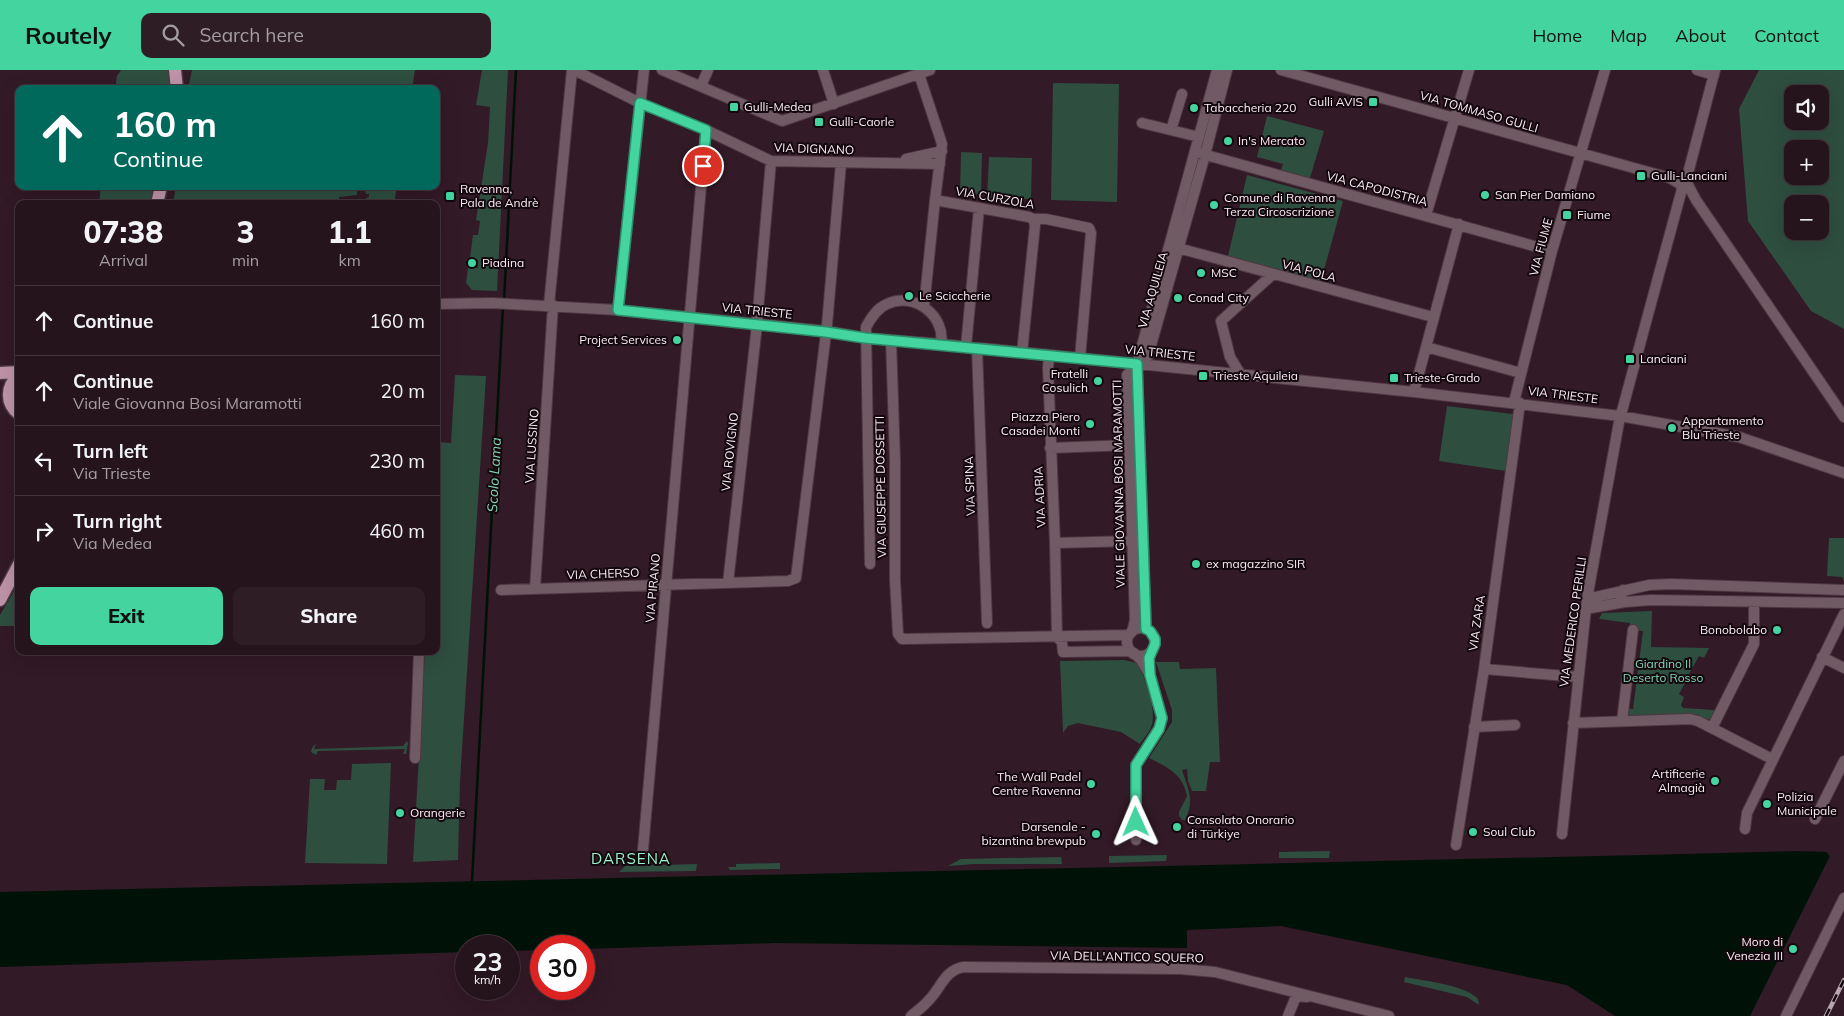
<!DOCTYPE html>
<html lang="en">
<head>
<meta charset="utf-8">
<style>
  body { margin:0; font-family:Mulish,sans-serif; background:#2e1d25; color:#f1f3f6; height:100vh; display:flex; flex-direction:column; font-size:19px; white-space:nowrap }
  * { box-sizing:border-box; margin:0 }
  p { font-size:16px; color:#a49ea3 }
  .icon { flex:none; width:28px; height:28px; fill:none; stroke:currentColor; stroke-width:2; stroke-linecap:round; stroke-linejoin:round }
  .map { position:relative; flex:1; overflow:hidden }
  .side { position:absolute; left:15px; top:130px; width:425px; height:455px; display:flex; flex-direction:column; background:#26141c; border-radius:10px; box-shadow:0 5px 20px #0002,0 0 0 1px #42333b }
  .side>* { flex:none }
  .guide { position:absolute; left:15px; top:15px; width:425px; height:105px; border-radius:10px; box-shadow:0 5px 20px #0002,0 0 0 1px #42333b; background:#00695c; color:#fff; overflow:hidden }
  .controls { position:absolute; left:1784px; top:15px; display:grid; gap:10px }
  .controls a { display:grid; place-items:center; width:45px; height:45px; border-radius:10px; background:#26141c; box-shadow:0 5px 20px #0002,0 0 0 1px #42333b; font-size:25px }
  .speed { position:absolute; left:455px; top:865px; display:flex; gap:10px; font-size:25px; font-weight:700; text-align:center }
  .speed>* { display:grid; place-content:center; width:65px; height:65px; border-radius:50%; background:#26141c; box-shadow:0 5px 20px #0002,0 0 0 1px #42333b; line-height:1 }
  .speed small { font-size:12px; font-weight:400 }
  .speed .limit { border:8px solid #d22; background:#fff; color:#111 }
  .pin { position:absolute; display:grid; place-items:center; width:42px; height:42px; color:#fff; margin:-21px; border:2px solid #fff; border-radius:50%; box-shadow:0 1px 5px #0007 }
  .me { position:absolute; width:55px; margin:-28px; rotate:359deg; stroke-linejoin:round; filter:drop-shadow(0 0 4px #0008) }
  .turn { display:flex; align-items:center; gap:18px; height:105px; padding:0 15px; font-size:22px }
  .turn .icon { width:65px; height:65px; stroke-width:2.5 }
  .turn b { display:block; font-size:35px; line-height:42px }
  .eta { display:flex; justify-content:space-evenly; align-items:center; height:85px; text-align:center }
  .eta b { font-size:30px; font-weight:800; line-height:35px }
  .primary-button { display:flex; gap:10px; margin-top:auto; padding:10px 15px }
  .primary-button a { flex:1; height:58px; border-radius:10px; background:#43d4a0; color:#111; font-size:20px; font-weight:800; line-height:58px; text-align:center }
  .primary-button a+a { background:#2e1d25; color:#f1f3f6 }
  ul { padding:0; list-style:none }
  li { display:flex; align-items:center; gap:15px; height:70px; padding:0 15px; border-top:1px solid #42333b }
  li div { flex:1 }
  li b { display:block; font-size:19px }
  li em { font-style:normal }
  header { display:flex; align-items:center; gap:30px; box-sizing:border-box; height:70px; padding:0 25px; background:#43d4a0; color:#111 }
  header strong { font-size:24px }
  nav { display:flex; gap:28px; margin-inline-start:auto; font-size:18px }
  .search { width:350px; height:45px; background:#2e1d25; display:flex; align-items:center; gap:12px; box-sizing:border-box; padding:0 18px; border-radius:10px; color:#a49ea3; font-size:19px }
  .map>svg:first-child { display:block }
</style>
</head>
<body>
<header>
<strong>Routely</strong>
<div class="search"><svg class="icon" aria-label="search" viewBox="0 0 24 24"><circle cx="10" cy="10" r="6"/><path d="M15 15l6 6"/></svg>Search here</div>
<nav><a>Home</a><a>Map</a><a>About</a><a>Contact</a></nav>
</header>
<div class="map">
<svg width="1844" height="946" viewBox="0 0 1844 946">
  <rect width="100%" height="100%" fill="#321a26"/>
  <path fill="#2e4e40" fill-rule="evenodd" d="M121 0H176L173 19H115L117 6Z
    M192 0H415L412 19H188Z
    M482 0H508L497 221 472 220 466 213 468 198H478V190L470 188 473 165H478L480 151 476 150 488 73 490 37 476 35Z
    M1759 0H1844V259L1811 241 1748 151 1739 39ZM1792 24H1820V51H1792ZM1792 79H1820V106H1792ZM1792 134H1820V161H1792Z
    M1053 13 1119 14 1117 132 1051 130Z
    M1267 46 1324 61 1310 108 1281 100 1283 94 1257 87Z
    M961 82 982 83 981 124H960Z
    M989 87 1032 88 1031 129 987 128Z
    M1247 105 1343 131 1321 211 1228 186Z
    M101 116H155L150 134H99Z
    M176 116H397L394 134H367L366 128 369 127V124H366L365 120 357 121V125L339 127 340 134H173Z
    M455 305 486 306 460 711 458 790 413 792 425 581H436L437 372 451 373Z
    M1447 336 1513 344 1506 401 1439 391Z
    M1829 468H1844V512L1842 507 1827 506Z
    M19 513V556H0V545Z
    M1652 541 1651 577 1709 578 1704 588 1699 586 1689 604 1695 607 1693 610 1688 607 1679 624 1684 627 1681 635 1683 638 1714 640 1715 642 1711 650 1691 644 1629 647 1626 645 1627 639H1633L1643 561 1629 560 1630 553 1599 549 1602 543Z
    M1124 590 1137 593C1145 606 1158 643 1151 657 1149 663 1144 668 1140 674L1121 662 1078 653 1068 656 1063 663 1060 591Z
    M1156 592H1179L1180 599 1216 598 1220 692H1210L1206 721H1192L1188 711 1187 699 1182 700C1188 719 1195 730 1185 750H1182L1179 746V742L1187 726C1183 704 1167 697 1149 688L1172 652V640Z
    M407 671 408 673 406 684H403L405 679 318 681 316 685 311 682 312 678 316 673 314 679 403 676Z
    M391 693 387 794 305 793 310 709H325L324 720H336L337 710H351L352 694Z
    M1330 781 1329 788H1279V782Z
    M1167 785 1166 791 1110 793 1109 792V786Z
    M1061 787 1062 794H974L948 796 961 789Z
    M780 793V799L730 800 728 797H736V794Z
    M697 794 696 801 619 802 625 796Z
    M1405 907C1424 911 1466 915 1478 929L1479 935 1467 927 1404 912Z"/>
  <path fill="#001208" d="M1797 781 1826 782 1830 786 1750 946H1615L1567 915 1281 856 1187 860V878L775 873 584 879V876H541V880L509 881V876H466V882L0 897V822C599 808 1198 796 1797 781Z"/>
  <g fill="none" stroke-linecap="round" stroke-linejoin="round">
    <path stroke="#001208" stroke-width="2.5" d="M504 231 516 0
      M472 811 503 236"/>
    <g stroke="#4f3743" stroke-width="12">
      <path id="minor" d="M574 0 640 33 706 60 771 91 940 94
        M662 0 782 51 930 0
        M823 0 834 34
        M1281 0 1670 108 1680 114 1682 119 1619 352 1587 529 1562 764
        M1697 0 1714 5
        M1715 0 1686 111 1696 130 1844 347
        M919 4 942 74 935 130 1029 147 1033 149H1046L1089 158 1091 163 1080 288
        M701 16 708 0
        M1142 53 1199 67
        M1171 60 1182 24
        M1199 83 1552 181
        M906 89 942 81
        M1426 145 1469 0
        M1178 178 1433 247
        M436 234 492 233 618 240 826 261 865 268 941 274 1414 322 1620 346 1739 367 1844 403
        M549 235 572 0
        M924 237 935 130
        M618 240 644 0
        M891 270 895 390V510L898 564 902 569 1129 565
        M966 277 979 138
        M1426 277 1521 303
        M977 278 987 553
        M1022 283 1035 155 1033 149
        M1049 286 1048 298 1055 473 1057 567
        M1241 305 1230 287 1221 251 1272 205
        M1414 322 1459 154
        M1514 332 1552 181 1605 0
        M1050 378 1130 375
        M1055 473 1133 471
        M870 494 866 257C871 248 877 238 887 234 914 221 946 246 941 274
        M728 513 756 264 771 91
        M535 519 553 235
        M501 520 788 511 796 508 827 255 841 93
        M1623 520 1621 527 1625 532 1651 530 1844 533
        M1587 529 1649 515 1671 514 1844 520
        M1585 539 1625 532
        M1127 572a14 14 0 1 1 28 0a14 14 0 1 1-28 0Z
        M1146 559 1137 294 1217 0
        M1132 562 1135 550 1127 305 1148 286 1205 85 1227 0
        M1057 567 1062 572 1063 582 1131 581
        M1134 583 1141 590 1150 605 1162 648 1159 659 1136 695V770
        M1822 587 1844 598
        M1484 599 1578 607
        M1622 651 1633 560
        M1573 653 1690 649 1698 651 1772 689
        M1474 657 1515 655
        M1712 658 1754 574V532
        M415 688 419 581
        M1815 749 1844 691
        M1745 759 1747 743 1844 544
        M1456 775 1484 599 1520 333
        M642 791 706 60
        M911 946C917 941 924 936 929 930 941 918 944 901 963 897L1181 899 1215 902 1389 946
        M1288 946 1295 929 1300 926 1307 927
        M1786 946 1844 828"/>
    </g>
    <g stroke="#4f3743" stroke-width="15">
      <path id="major" d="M175 0 177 19
        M157 134 161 116
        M0 303 19 302
        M19 305C6 316 5 333 19 344
        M0 530 19 494"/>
    </g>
    <use href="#minor" stroke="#705b65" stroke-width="10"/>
    <use href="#major" stroke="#bd93a7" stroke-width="12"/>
    <g stroke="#b9a5ae" stroke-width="4.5">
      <path id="rail" d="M1826 946 1844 910"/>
    </g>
    <use href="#rail" stroke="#13080e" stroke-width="2.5" stroke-dasharray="8" stroke-linecap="butt"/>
  </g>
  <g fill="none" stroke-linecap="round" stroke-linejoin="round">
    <g stroke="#2c8a68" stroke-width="12">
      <path id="route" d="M703 96 706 60 640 33 618 240 826 262 865 268 1137 294 1146 559 1150 561 1155 569V574L1149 588 1150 605 1162 648 1159 659 1136 695V752"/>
    </g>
    <use href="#route" stroke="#43d4a0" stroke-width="9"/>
  </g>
  <g fill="#43d4a0" stroke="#13080e" stroke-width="2">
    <rect x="1368" y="27" width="10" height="10" rx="2.5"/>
    <rect x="729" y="32" width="10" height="10" rx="2.5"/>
    <circle cx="1194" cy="38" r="5"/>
    <rect x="814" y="47" width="10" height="10" rx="2.5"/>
    <circle cx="1228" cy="71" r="5"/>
    <rect x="1636" y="101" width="10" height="10" rx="2.5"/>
    <circle cx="1485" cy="125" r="5"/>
    <rect x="445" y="121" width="10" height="10" rx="2.5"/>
    <circle cx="1214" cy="135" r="5"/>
    <rect x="1562" y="140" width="10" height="10" rx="2.5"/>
    <circle cx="472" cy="193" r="5"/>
    <circle cx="1201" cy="203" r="5"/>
    <circle cx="909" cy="226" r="5"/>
    <circle cx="1178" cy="228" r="5"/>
    <circle cx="677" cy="270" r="5"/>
    <rect x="1625" y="284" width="10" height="10" rx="2.5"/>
    <rect x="1198" y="301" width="10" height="10" rx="2.5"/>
    <rect x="1389" y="303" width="10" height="10" rx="2.5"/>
    <circle cx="1098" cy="311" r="5"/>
    <circle cx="1090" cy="354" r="5"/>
    <circle cx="1672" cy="358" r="5"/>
    <circle cx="1196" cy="494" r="5"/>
    <circle cx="1777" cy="560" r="5"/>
    <circle cx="1715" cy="711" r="5"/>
    <circle cx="1091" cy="714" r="5"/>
    <circle cx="1767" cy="734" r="5"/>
    <circle cx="400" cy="743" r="5"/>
    <circle cx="1177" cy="757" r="5"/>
    <circle cx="1473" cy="762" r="5"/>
    <circle cx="1096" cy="764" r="5"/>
    <circle cx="1793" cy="879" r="5"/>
  </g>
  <g text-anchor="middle" stroke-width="4" stroke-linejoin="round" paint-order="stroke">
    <g font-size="12" fill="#feecf4" stroke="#13080e" text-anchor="start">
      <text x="1363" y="36" text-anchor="end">Gulli AVIS</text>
      <text x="744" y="41">Gulli-Medea</text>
      <text x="1204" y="42">Tabaccheria 220</text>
      <text x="829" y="56">Gulli-Caorle</text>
      <text x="1238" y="75">In's Mercato</text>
      <text x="1651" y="110">Gulli-Lanciani</text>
      <text x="460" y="123">Ravenna,<tspan x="460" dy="14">Pala de Andrè</tspan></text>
      <text x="1495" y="129">San Pier Damiano</text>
      <text x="1224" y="132">Comune di Ravenna<tspan x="1224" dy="14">Terza Circoscrizione</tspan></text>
      <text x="1577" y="149">Fiume</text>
      <text x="482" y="197">Piadina</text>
      <text x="1211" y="207">MSC</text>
      <text x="919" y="230">Le Sciccherie</text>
      <text x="1188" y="232">Conad City</text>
      <text x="667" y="274" text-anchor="end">Project Services</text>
      <text x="1640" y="293">Lanciani</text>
      <text x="1088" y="308" text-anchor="end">Fratelli<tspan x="1088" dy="14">Cosulich</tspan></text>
      <text x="1213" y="310">Trieste Aquileia</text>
      <text x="1404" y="312">Trieste-Grado</text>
      <text x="1080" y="351" text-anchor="end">Piazza Piero<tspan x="1080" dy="14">Casadei Monti</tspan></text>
      <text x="1682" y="355">Appartamento<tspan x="1682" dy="14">Blu Trieste</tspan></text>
      <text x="1206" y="498">ex magazzino SIR</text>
      <text x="1767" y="564" text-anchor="end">Bonobolabo</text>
      <text x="1705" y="708" text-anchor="end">Artificerie<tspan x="1705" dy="14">Almagià</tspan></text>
      <text x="1081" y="711" text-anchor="end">The Wall Padel<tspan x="1081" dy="14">Centre Ravenna</tspan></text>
      <text x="1777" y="731">Polizia<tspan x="1777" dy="14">Municipale</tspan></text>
      <text x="410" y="747">Orangerie</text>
      <text x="1187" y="754">Consolato Onorario<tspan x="1187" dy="14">di Türkiye</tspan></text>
      <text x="1086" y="761" text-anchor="end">Darsenale -<tspan x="1086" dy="14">bizantina brewpub</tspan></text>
      <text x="1483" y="766">Soul Club</text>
      <text x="1783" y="876" text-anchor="end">Moro di<tspan x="1783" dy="14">Venezia III</tspan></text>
    </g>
    <g font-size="12" fill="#feecf4" stroke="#13080e">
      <text transform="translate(1479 42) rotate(16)" y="4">VIA TOMMASO GULLI</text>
      <text transform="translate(814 79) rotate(2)" y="4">VIA DIGNANO</text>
      <text transform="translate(1377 119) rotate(15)" y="4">VIA CAPODISTRIA</text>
      <text transform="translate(995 128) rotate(10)" y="4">VIA CURZOLA</text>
      <text transform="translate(1541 177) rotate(-75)" y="4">VIA FIUME</text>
      <text transform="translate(1309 201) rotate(15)" y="4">VIA POLA</text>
      <text transform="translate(1153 220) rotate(-74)" y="4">VIA AQUILEIA</text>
      <text transform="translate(757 241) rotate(6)" y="4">VIA TRIESTE</text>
      <text transform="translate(1160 283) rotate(6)" y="4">VIA TRIESTE</text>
      <text transform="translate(1563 325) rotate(7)" y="4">VIA TRIESTE</text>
      <text transform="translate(532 376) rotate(-86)" y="4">VIA LUSSINO</text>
      <text transform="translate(730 382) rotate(-84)" y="4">VIA ROVIGNO</text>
      <text transform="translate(1119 414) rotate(-91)" y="4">VIALE GIOVANNA BOSI MARAMOTTI</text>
      <text transform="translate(970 416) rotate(-92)" y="4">VIA SPINA</text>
      <text transform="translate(881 417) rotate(-91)" y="4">VIA GIUSEPPE DOSSETTI</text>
      <text transform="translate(1040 427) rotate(-93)" y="4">VIA ADRIA</text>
      <text transform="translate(603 504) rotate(-2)" y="4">VIA CHERSO</text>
      <text transform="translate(653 518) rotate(-85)" y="4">VIA PIRANO</text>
      <text transform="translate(1573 552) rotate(-82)" y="4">VIA MEDERICO PERILLI</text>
      <text transform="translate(1477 553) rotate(-82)" y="4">VIA ZARA</text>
      <text transform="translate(1127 887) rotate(1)" y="4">VIA DELL'ANTICO SQUERO</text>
    </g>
    <g font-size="12" fill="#83d6b2" stroke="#13080e">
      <text x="1663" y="598">Giardino Il<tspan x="1663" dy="14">Deserto Rosso</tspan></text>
    </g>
    <g font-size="14" font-style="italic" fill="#83d6b2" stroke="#13080e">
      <text transform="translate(494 405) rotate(-87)" y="5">Scolo Lama</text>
    </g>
    <g font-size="15" letter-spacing="1" fill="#9bf2cc" stroke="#13080e">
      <text x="631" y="794">DARSENA</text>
    </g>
  </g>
</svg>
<div class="controls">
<a><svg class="icon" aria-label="sound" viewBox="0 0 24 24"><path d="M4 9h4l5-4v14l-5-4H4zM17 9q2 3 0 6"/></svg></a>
<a>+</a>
<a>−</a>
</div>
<div class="speed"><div>23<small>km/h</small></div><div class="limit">30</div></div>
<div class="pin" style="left:703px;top:96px;background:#d93025"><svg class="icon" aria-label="arrive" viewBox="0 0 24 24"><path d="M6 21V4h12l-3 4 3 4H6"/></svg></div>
<svg class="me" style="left:1136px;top:752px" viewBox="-20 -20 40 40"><path d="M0-17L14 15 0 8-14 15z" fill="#43d4a0" stroke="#fff" stroke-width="4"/></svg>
<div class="guide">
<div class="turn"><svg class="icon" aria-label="ahead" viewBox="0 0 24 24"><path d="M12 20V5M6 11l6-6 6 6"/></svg><div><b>160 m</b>Continue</div></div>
</div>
<section class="side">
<div class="eta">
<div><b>07:38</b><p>Arrival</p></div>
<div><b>3</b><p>min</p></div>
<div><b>1.1</b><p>km</p></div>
</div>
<ul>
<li><svg class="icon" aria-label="ahead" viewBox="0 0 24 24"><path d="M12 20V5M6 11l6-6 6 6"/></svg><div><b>Continue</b></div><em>160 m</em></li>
<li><svg class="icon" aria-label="ahead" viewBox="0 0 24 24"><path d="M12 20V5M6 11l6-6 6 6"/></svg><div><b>Continue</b><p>Viale Giovanna Bosi Maramotti</p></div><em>20 m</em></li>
<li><svg class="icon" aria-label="left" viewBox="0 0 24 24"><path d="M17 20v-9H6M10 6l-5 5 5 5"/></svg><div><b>Turn left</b><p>Via Trieste</p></div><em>230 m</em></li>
<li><svg class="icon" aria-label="right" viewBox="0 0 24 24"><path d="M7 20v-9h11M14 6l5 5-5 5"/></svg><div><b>Turn right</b><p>Via Medea</p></div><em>460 m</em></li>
</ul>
<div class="primary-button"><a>Exit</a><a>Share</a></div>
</section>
</div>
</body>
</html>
